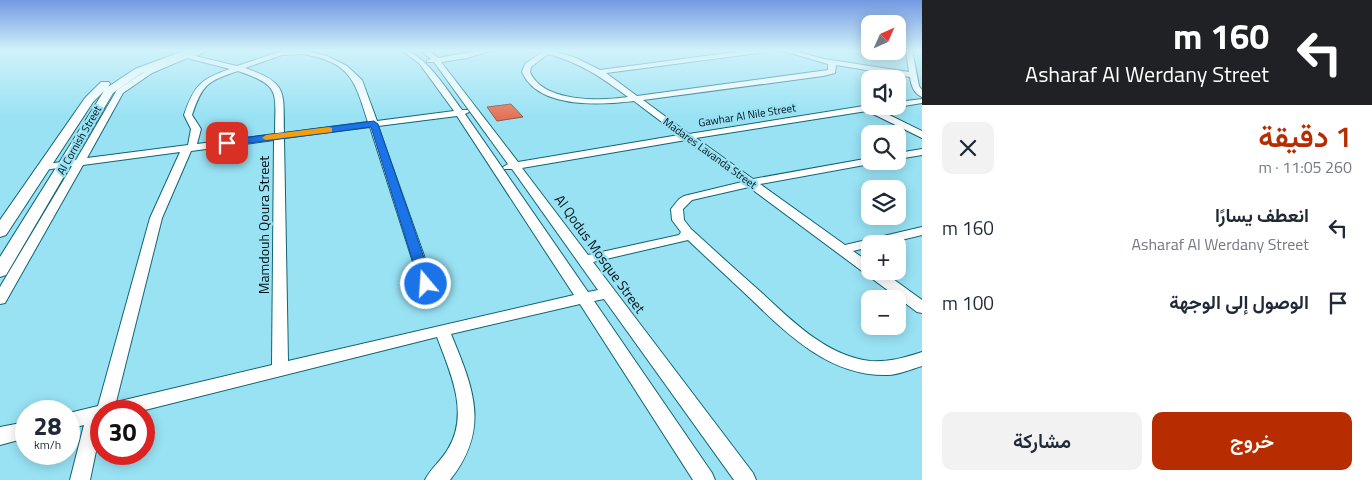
<!DOCTYPE html>
<html lang="ar">
<head>
<meta charset="utf-8">
<style>
  body { margin:0; font-family:"Titillium Web",Vazirmatn,sans-serif; background:#f2f2f3; color:#1f2937; direction:rtl; height:100vh; display:flex; flex-direction:column; font-size:19px; white-space:nowrap }
  * { box-sizing:border-box; margin:0 }
  p { font-size:16px; color:#747a83 }
  .icon { flex:none; width:28px; height:28px; fill:none; stroke:currentColor; stroke-width:2; stroke-linecap:round; stroke-linejoin:round }
  .map { position:relative; flex:1; overflow:hidden; direction:ltr }
  .sheet { display:flex; flex-direction:column; background:#fff; width:450px }
  .sheet>* { flex:none }
  .guide { background:#202124; color:#fff; overflow:hidden }
  .needle { width:32px; rotate:45deg }
  .tools { position:absolute; left:861px; top:15px; display:grid; gap:10px }
  .tools a { display:grid; place-items:center; width:45px; height:45px; border-radius:10px; background:#fff; box-shadow:0 2px 12px #0003; font-size:25px }
  .speed { position:absolute; left:15px; top:400px; display:flex; gap:10px; font-size:25px; font-weight:700; text-align:center }
  .speed>* { display:grid; place-content:center; width:65px; height:65px; border-radius:50%; background:#fff; box-shadow:0 2px 12px #0003; line-height:1 }
  .speed small { font-size:12px; font-weight:400 }
  .speed .limit { border:8px solid #d22; background:#fff; color:#111 }
  .pin { position:absolute; display:grid; place-items:center; width:42px; height:42px; color:#fff; margin:-21px; border-radius:10px; box-shadow:0 2px 8px #0006 }
  .me { position:absolute; width:55px; margin:-28px; rotate:342deg; stroke-linejoin:round; filter:drop-shadow(0 0 4px #0008) }
  .turn { display:flex; align-items:center; gap:18px; height:105px; padding:0 20px; font-size:22px }
  .turn .icon { width:65px; height:65px; stroke-width:2.5 }
  .turn b { display:block; font-size:35px; line-height:42px }
  .round { display:grid; place-items:center; flex:none; width:52px; height:52px; border-radius:10px; background:#f2f2f3 }
  .summary { display:flex; align-items:center; justify-content:space-between; height:85px; padding:0 20px }
  h1 { font-size:30px; font-weight:600; line-height:38px; color:#b72d01 }
  .button { display:flex; gap:10px; margin-top:auto; padding:10px 20px }
  .button a { flex:1; height:58px; border-radius:10px; background:#b72d01; color:#fff; font-size:20px; font-weight:600; line-height:58px; text-align:center }
  .button a+a { background:#f2f2f3; color:#1f2937 }
  ul { padding:0; list-style:none }
  li { display:flex; align-items:center; gap:15px; height:75px; padding:0 20px }
  li div { flex:1 }
  li b { display:block; font-size:19px }
  li em { font-style:normal }
  main { display:flex; flex:1; min-height:0 }
  .map>svg:first-child { display:block }
</style>
</head>
<body>
<main>
<section class="sheet">
<div class="guide">
<div class="turn"><svg class="icon" aria-label="left" viewBox="0 0 24 24"><path d="M17 20v-9H6M10 6l-5 5 5 5"/></svg><div><b>160 m</b>Asharaf Al Werdany Street</div></div>
</div>
<div class="summary"><div><h1>1 دقيقة</h1><p>260 m · 11:05</p></div><a class="round"><svg class="icon" aria-label="close" viewBox="0 0 24 24"><path d="M6 6l12 12M18 6L6 18"/></svg></a></div>
<ul>
<li><svg class="icon" aria-label="left" viewBox="0 0 24 24"><path d="M17 20v-9H6M10 6l-5 5 5 5"/></svg><div><b>انعطف يسارًا</b><p>Asharaf Al Werdany Street</p></div><em>160 m</em></li>
<li><svg class="icon" aria-label="arrive" viewBox="0 0 24 24"><path d="M6 21V4h12l-3 4 3 4H6"/></svg><div><b>الوصول إلى الوجهة</b></div><em>100 m</em></li>
</ul>
<div class="button"><a>خروج</a><a>مشاركة</a></div>
</section>
<div class="map">
<svg width="922" height="480" viewBox="0 0 922 480">
  <rect width="100%" height="100%" fill="#98e2f4"/>
  <path fill="#e77154" stroke="#8f5749" d="M511 104 523 117 497 121 487 107Z"/>
  <g fill="none" stroke-linecap="round" stroke-linejoin="round">
    <g stroke="#106474" stroke-width="2">
      <path id="minor" d="M199 50H209L195 56 237 66 282 51 303 50 327 56 347 66 362 80 377 121 454 111 419 63 401 50C423 50 449 93 462 110H468L469 112 465 114 588 292 598 290 512 169H504L503 167 508 164 434 62H427V60L431 59 421 50H428L438 58 482 50H493L467 58 441 62 518 162 679 135 634 101C601 105 538 109 522 72L525 64 542 52 540 50H550L576 58 600 70 751 50H769L766 52 606 73 637 96 828 70V64L780 50H790L824 59 909 72 906 50H912L919 86 922 90V97C914 94 911 85 910 77L836 65 835 73 823 76 643 100 689 134 870 105 887 106 877 109 922 131V138L867 111 696 138 753 179 870 158V161H875L870 164 760 184 845 245 922 227V235L885 244H870V247L853 251 870 263V271H882L922 300V313L917 312 749 187 692 200 683 209 684 220 691 229C715 251 738 272 762 293 792 321 827 356 870 361 889 362 904 358 922 352V366C912 369 900 374 889 375 832 377 790 337 752 300 731 280 709 260 688 240L593 262 753 473 756 480H734L604 299 594 301 712 473 715 480H693L580 304 451 334C473 388 491 428 450 480H425C430 469 442 460 448 449 470 413 450 372 437 337L141 411H101V427L90 480H70L84 425 69 429V413L98 406 150 218 180 152 83 165 5 303 0 304V287L72 166 44 170 39 167 40 165 76 160 117 90 147 70ZM303 54C351 62 355 81 368 122L284 133C283 92 289 83 245 68L282 55ZM548 54C581 63 601 77 628 97 601 101 543 103 530 72L531 67ZM187 58 230 69C200 79 194 86 184 115L191 129 188 145 87 158 123 93 152 73ZM238 71C282 86 275 92 275 134L197 144 201 129 192 115C202 85 207 81 238 71ZM457 116 574 295 288 361 284 138 370 127 420 284 422 287H432L434 284 378 126ZM274 140 272 365 116 402 162 218 191 151ZM686 140 742 182 684 196 679 199 671 209 672 220 681 232 679 235 588 255 522 168Z
        M922 99V103L898 107 897 106 898 102Z
        M922 149V155L898 159V153Z
        M26 422V438L0 445V427Z"/>
    </g>
    <g stroke="#106474" stroke-width="2">
      <path id="tertiary" d="M186 50H199L142 73 113 93 6 275 0 277V257L104 91 93 102 6 235 0 237V220L85 98 101 82H109L110 84 108 87 135 69Z"/>
    </g>
    <use href="#minor" fill="#fff" fill-rule="evenodd"/>
    <use href="#tertiary" fill="#fff" fill-rule="evenodd"/>
  </g>
  <linearGradient id="sky" x2="0" y2="1"><stop stop-color="#7399e1"/><stop offset="0.43" stop-color="#d1f2fa"/><stop offset="1" stop-color="#d1f2fa" stop-opacity="0"/></linearGradient>
  <rect width="922" height="117" fill="url(#sky)"/>
  <path fill="#1a73e8" stroke="#114b97" d="M374 121 378 124 433 284 431 287 426 289 420 284 371 127 227 146 223 143 227 140Z"/>
  <path fill="#f59e0b" d="M329 127 332 128V132L266 140 262 138 266 135Z"/>
  <g text-anchor="middle" stroke-width="4.5" stroke-linejoin="round" paint-order="stroke">
    <g font-size="11" fill="#001217" stroke="#98e2f4">
      <text transform="translate(747 115) rotate(-9)" y="4">Gawhar Al Nile Street</text>
      <text transform="translate(79 140) rotate(-60)" y="4">Al Cornish Street</text>
      <text transform="translate(710 153) rotate(36)" y="4">Madares Lavanda Street</text>
    </g>
    <g font-size="14" fill="#001217" stroke="#98e2f4">
      <text transform="translate(264 225) rotate(-90)" y="5">Mamdouh Qoura Street</text>
      <text transform="translate(600 254) rotate(54)" y="5">Al Qodus Mosque Street</text>
    </g>
  </g>
</svg>
<div class="tools">
<a><svg class="needle" viewBox="-14 -14 28 28"><path d="M0-13l5 13h-10z" fill="#e53935"/><path d="M0 13l5-13h-10z" fill="#747a83"/></svg></a>
<a><svg class="icon" aria-label="sound" viewBox="0 0 24 24"><path d="M4 9h4l5-4v14l-5-4H4zM17 9q2 3 0 6"/></svg></a>
<a><svg class="icon" aria-label="search" viewBox="0 0 24 24"><circle cx="10" cy="10" r="6"/><path d="M15 15l6 6"/></svg></a>
<a><svg class="icon" aria-label="layers" viewBox="0 0 24 24"><path d="M12 4l9 5-9 5-9-5zM3 14l9 5 9-5"/></svg></a>
<a>+</a>
<a>−</a>
</div>
<div class="speed"><div>28<small>km/h</small></div><div class="limit">30</div></div>
<div class="pin" style="left:227px;top:143px;background:#d93025"><svg class="icon" aria-label="arrive" viewBox="0 0 24 24"><path d="M6 21V4h12l-3 4 3 4H6"/></svg></div>
<svg class="me" style="left:426px;top:284px" viewBox="-20 -20 40 40"><circle r="17" fill="#1a73e8" stroke="#fff" stroke-width="3"/><path d="M0-11L8 9 0 5-8 9z" fill="#fff"/></svg>
</div>
</main>
</body>
</html>
